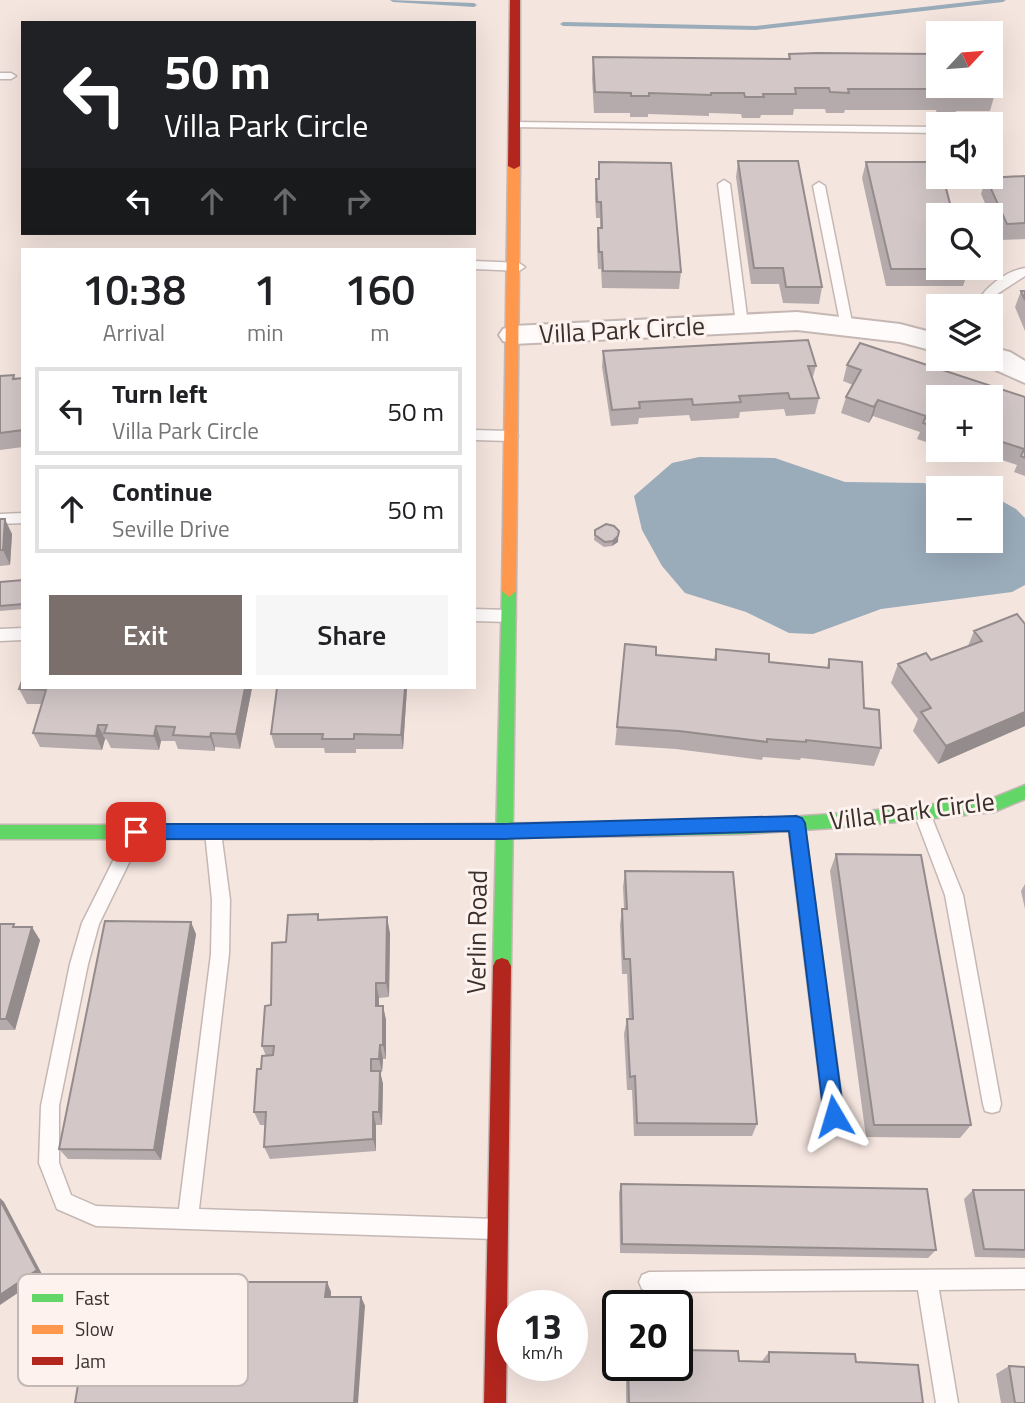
<!DOCTYPE html>
<html lang="en">
<head>
<meta charset="utf-8">
<style>
  body { margin:0; font-family:"Titillium Web",sans-serif; background:#f6f6f6; color:#202124; height:100vh; display:flex; flex-direction:column; font-size:26px; white-space:nowrap }
  * { box-sizing:border-box; margin:0 }
  p { font-size:23px; color:#757577 }
  .icon { flex:none; width:38px; height:38px; fill:none; stroke:currentColor; stroke-width:2; stroke-linecap:round; stroke-linejoin:round }
  .map { position:relative; flex:1; overflow:hidden }
  .panel { position:absolute; left:21px; top:248px; width:455px; height:441px; display:flex; flex-direction:column; background:#fff; border-radius:0px; box-shadow:0 7px 28px #0002 }
  .panel>* { flex:none }
  .guide { position:absolute; left:21px; top:21px; width:455px; height:214px; border-radius:0px; box-shadow:0 7px 28px #0002; background:#202124; color:#fff; overflow:hidden }
  .needle { width:46px; rotate:64deg }
  .controls { position:absolute; left:926px; top:21px; display:grid; gap:14px }
  .controls a { display:grid; place-items:center; width:77px; height:77px; border-radius:0px; background:#fff; box-shadow:0 7px 28px #0002; font-size:35px }
  .speed { position:absolute; left:497px; top:1290px; display:flex; gap:14px; font-size:35px; font-weight:700; text-align:center }
  .speed>* { display:grid; place-content:center; width:91px; height:91px; border-radius:50%; background:#fff; box-shadow:0 7px 28px #0002; line-height:1 }
  .speed small { font-size:18px; font-weight:400 }
  .speed .limit { border:4px solid #111; border-radius:10px; background:#fff; color:#111 }
  .pin { position:absolute; display:grid; place-items:center; width:60px; height:60px; color:#fff; margin:-30px; border-radius:14px; box-shadow:0 4px 10px #0006 }
  .me { position:absolute; width:77px; margin:-38px; rotate:353deg; stroke-linejoin:round; filter:drop-shadow(0 0 5px #0008) }
  .turn { display:flex; align-items:center; gap:24px; height:147px; padding:0 28px; font-size:32px }
  .turn .icon { width:91px; height:91px; stroke-width:2.5 }
  .turn b { display:block; font-size:49px; line-height:60px }
  .lanes { display:flex; align-items:center; height:66px; padding:0 28px; background:#0003; justify-content:center; gap:35px; direction:ltr }
  .lanes .off { opacity:.35 }
  .eta { display:flex; justify-content:space-evenly; align-items:center; height:119px; text-align:center }
  .eta b { font-size:42px; font-weight:600; line-height:49px }
  .action { display:flex; gap:14px; margin-top:auto; padding:14px 28px }
  .action a { flex:1; height:80px; border-radius:0px; background:#7b6f6b; color:#fff; font-size:28px; font-weight:600; line-height:80px; text-align:center }
  .action a+a { background:#f6f6f6; color:#202124 }
  ul { padding:0; list-style:none }
  li { display:flex; align-items:center; gap:21px; height:88px; margin:0 14px 10px; padding:0 14px; border:4px solid #e0e0e0; border-radius:0px }
  li div { flex:1 }
  li b { display:block; font-size:26px }
  li em { font-style:normal }
  .map>svg:first-child { display:block }
</style>
</head>
<body>
<div class="map">
<svg width="1025" height="1403" viewBox="0 0 1025 1403">
  <rect width="100%" height="100%" fill="#f5e5df"/>
  <path fill="#9aabba" d="M699 457 775 458 845 482 923 483 951 488H938V541H990L991 495 1016 509 1025 518V585L1012 592 881 609 813 634 789 633 746 612 685 593 662 566 642 530 634 496 672 463Z"/>
  <g fill="none" stroke-linecap="round" stroke-linejoin="round">
    <path fill="#9aabba" fill-rule="evenodd" d="M390 0 474 3 477 5 474 7 393 2Z
      M985 0H1006L1003 2 756 30 563 26 560 24 563 22 756 26Z"/>
    <g stroke="#c5b8b4" stroke-width="3">
      <path id="lane" d="M0 73H11L16 76 11 79H0Z
        M515 122 938 127V133L511 127V123Z
        M724 180 730 184 748 324 742 328 736 324 718 184Z
        M819 182 825 186 853 327 847 331 841 327 813 186Z
        M474 261 519 263 525 267 519 271 474 269Z
        M1025 268V276L991 298 987 306H975C983 289 1005 271 1025 268Z
        M474 430 511 431 518 436 511 441 474 440Z
        M23 513V523L0 524V514Z
        M474 609 508 610 516 616 508 622 474 621Z
        M23 628V640L0 641V629Z
        M922 806 928 808 930 813 963 895 1001 1104 999 1111 992 1113 985 1111 983 1104 945 895 914 813 916 808Z
        M796 816 802 818 804 823 844 1116 841 1123 834 1125 827 1123 824 1116 788 823 790 818Z
        M136 825 142 827 144 832 99 924 88 964 59 1106V1163L71 1195 96 1206 179 1209 211 954 212 900 205 832 207 827 213 825 219 827 221 832 230 900 229 954 199 1209 495 1219 502 1222 505 1229 502 1236 495 1239 96 1226 57 1209 39 1163 41 1106 70 964 82 923 130 827Z
        M1025 1269V1289L939 1290 958 1403H936L918 1290 649 1292 642 1289 639 1282 642 1275 649 1272Z"/>
    </g>
    <g stroke="#c5b8b4" stroke-width="4">
      <path id="street" d="M797 312 900 324 938 334V352L900 342 797 330 513 344 503 341 499 335 503 329 513 326Z
        M990 347 1010 352 1025 361V383L980 363 978 359H990Z"/>
    </g>
    <g stroke="#c5b8b4" stroke-width="3">
      <path id="fast" d="M509 585 516 591 511 966 508 972 502 974 496 972 493 966 502 591Z
        M1025 785V799L994 812 848 827 744 834 650 836 644 834 642 829 644 824 650 822 744 820 848 813 993 798Z
        M0 825H371L377 827 379 832 377 837 371 839H0Z"/>
    </g>
    <g stroke="#c5b8b4" stroke-width="3">
      <path id="slow" d="M514 163 520 166 516 591 509 597 502 591 508 166Z
        M650 822 656 824 658 829 656 834 650 836 371 839 365 837 363 832 365 827 371 825Z"/>
    </g>
    <g stroke="#c5b8b4" stroke-width="3">
      <path id="jam" d="M510 0H520V166L514 169 508 166Z
        M502 958 508 960 511 966 506 1403H484L493 966 496 960Z"/>
    </g>
    <use href="#lane" fill="#fefbfa" fill-rule="evenodd"/>
    <use href="#street" fill="#fefbfa" fill-rule="evenodd"/>
    <use href="#fast" fill="#63d668" fill-rule="evenodd"/>
    <use href="#slow" fill="#ff974d" fill-rule="evenodd"/>
    <use href="#jam" fill="#b3261e" fill-rule="evenodd"/>
  </g>
  <path fill="#b5abac" d="M789 54 996 90 990 111H956L955 114H937L936 110H845L844 113H826L825 109H794L793 115H761L760 118H742L741 114 709 113V116L648 114V117H630V113H594L592 78 593 57 788 59Z
    M738 161 822 287 819 304 783 303 779 284H751L736 177Z
    M599 162 681 272 679 289 602 288 601 269H598L597 245 598 228H600V218H596L595 196 596 179H598Z
    M866 162 969 269 963 286H886L862 178Z
    M1025 176V239L1001 240 981 194 986 178Z
    M391 233H438V235L391 234Z
    M1021 291H1025V331L1015 307Z
    M603 351 816 366 812 380 819 398 815 414 786 416 784 409 740 412 739 418 691 421 689 415 639 418 638 424 611 426 602 367Z
    M847 365 1025 397V476L1014 472 1017 465 972 450H990V397H938V446L917 439 920 432 873 416 869 423 841 413 846 397 853 385 843 381Z
    M0 376 15 379 23 378V447L0 450Z
    M948 450H967L965 456Z
    M0 519 12 534 10 565 0 566Z
    M595 530 619 531 618 542 612 546 604 547 594 540Z
    M23 580V609L0 611V582Z
    M1017 614 1025 726 938 764 913 731 918 719 891 683 898 664 931 660 968 646 974 631Z
    M625 644 656 655 714 659 716 649 769 662 827 667 829 659 864 708 881 748 874 766 801 758 800 760 763 757 762 760 676 749 615 745Z
    M252 688 240 749 215 747V751L178 749 175 741H161L159 750 111 748 107 740 105 739 102 750 40 747 33 733 42 704H27L19 689Z
    M407 688 403 749H356V753H325L324 748H275L271 734Z
    M836 854 971 1125 960 1138 866 1137 830 871Z
    M625 871 757 1124 752 1136H634L632 1090H627L624 1034 627 1019H629L627 974H622L620 925 622 909H624L623 887Z
    M1025 884V909L1021 891Z
    M320 920 390 933 389 997 379 998V1006H383L386 1020V1059H383L382 1072 380 1073 383 1084 382 1125H376V1151L270 1159 264 1147 266 1125H260L254 1112 261 1069 266 1056 262 1046 271 1005 286 942Z
    M0 924 16 927 40 940 15 1030H0Z
    M196 934 161 1160 68 1159 59 1149Z
    M621 1184 936 1250 928 1258 620 1253 619 1193Z
    M973 1190H1025V1258L975 1257 964 1199Z
    M192 1279 200 1289V1291L327 1282 331 1292V1297H361L365 1306 83 1356H65L54 1348 126 1294Z
    M682 1350 739 1361H762L769 1352 856 1362 923 1403H626V1365H677L678 1358Z
    M1009 1366 1025 1403H1001L996 1374Z"/>
  <path fill="#948b8c" d="M878 400 873 416 869 423 874 407Z
    M5 519 12 534 10 565 3 550Z
    M618 536V542L612 546 613 541Z
    M245 688H252L240 749 236 734Z
    M405 688H407L403 749 401 735Z
    M1025 712V726L938 764 946 746Z
    M98 725 105 739 102 750 96 736Z
    M156 726 161 741 159 750 154 736Z
    M211 733 215 747V751L210 737Z
    M387 917 390 933 389 997 386 983Z
    M191 922 196 934 161 1160 154 1150Z
    M32 927 40 940 15 1030 6 1019Z
    M376 983 379 998V1020L376 1006Z
    M383 1006 386 1020V1059L383 1045Z
    M380 1045 383 1059 382 1072 379 1059Z
    M380 1071 383 1084 382 1125 379 1112Z
    M373 1112 376 1125V1151L373 1139Z
    M0 1198 4 1202 43 1276 0 1305Z
    M192 1279 200 1289 199 1301 191 1291Z
    M327 1282 331 1292 330 1306 325 1297Z
    M361 1297 365 1306 358 1403H354Z"/>
  <path fill="#d3c7c8" stroke="#948b8c" stroke-width="2" d="M817 53 938 54V86H990V73L996 90H960L961 93H943L942 89H848L849 93 830 92 829 88H795L796 94H763L764 97H745L744 93H711V95L649 93V96H631V93L595 92 593 57 790 59 789 54Z
    M738 161H798L822 287H786L783 268H754Z
    M599 162 671 163 681 272 603 271 602 252H599L598 228H602L601 202H597L596 179H599Z
    M866 162H938V177H943L953 215H938V268H968L969 269H891Z
    M1025 176V223L1007 224 986 178Z
    M1021 291H1025V300Z
    M808 340 816 366H808L819 398 790 399 788 393 739 396 741 402 693 405 692 399 639 402 640 408 612 410 603 351Z
    M860 343 1025 397V458L1021 456 1024 449 990 438V397H938V428L923 423 926 416 878 400 874 407 846 397 861 370 847 365Z
    M14 375 13 379 23 378V430L0 433V376Z
    M0 519H5L3 550H0Z
    M606 524 614 526 619 531 618 536 613 541 605 542 595 535V530Z
    M23 580V604L0 606V582Z
    M1017 614 1025 624V712L946 746 921 712 931 708 898 664 926 653 931 660 982 641 974 631Z
    M625 644 656 647V655L716 660V649L769 654V662L829 668V659L862 662 864 708 879 710 881 748 806 740V742L767 739V742L679 731 617 727Z
    M23 678V688H245L236 734 211 733 210 737 173 735 175 727 156 726 154 736 104 733 107 725H98L96 736 33 733 46 690 19 689Z
    M277 688H405L401 735 354 734V739H322L323 734H271Z
    M836 854 921 855 971 1125H874Z
    M625 871 733 872 757 1124 637 1123 635 1076 630 1077 627 1019H633L630 959H624L622 909H627Z
    M318 914V920L387 917 386 983H376V1006H383V1045H380L379 1059H371V1071H380L379 1112H373V1139L264 1147 266 1112H254L257 1069H261L262 1056 273 1055 274 1046H262L265 1006 271 1005 272 943 286 942 288 915Z
    M105 921 191 922 154 1150 59 1149Z
    M0 924H14L13 927H32L6 1019H0Z
    M621 1184 927 1189 936 1250 622 1244Z
    M973 1190H1025V1250L984 1249Z
    M0 1200 37 1270 0 1295Z
    M129 1279H192L191 1291H203L204 1282H327L325 1297H361L354 1403H75L84 1348H54L63 1293 126 1294Z
    M682 1350 738 1351 739 1361 769 1362V1352L855 1354 856 1362 918 1365 923 1403H629L628 1365H677V1360L683 1361Z
    M1009 1366 1025 1367V1403H1015Z"/>
  <path fill="#1a73e8" stroke="#114b97" stroke-width="2" d="M796 816 802 818 805 823 844 1116 841 1123 834 1125 827 1123 824 1116 789 831 503 839H136L130 837 128 832 130 826 136 824H503Z"/>
  <g text-anchor="middle" stroke-width="6" stroke-linejoin="round" paint-order="stroke">
    <g font-size="26" fill="#3a302c" stroke="#fdf2ee">
      <text transform="translate(622 330) rotate(-3)" y="9">Villa Park Circle</text>
      <text transform="translate(912 811) rotate(-7)" y="9">Villa Park Circle</text>
      <text transform="translate(477 932) rotate(-89)" y="9">Verlin Road</text>
    </g>
  </g>
  <rect x="18" y="1274" width="230" height="112" rx="10" fill="#fdf2ee" stroke="#c2b8b4" stroke-width="2"/>
  <rect x="32" y="1294" width="31" height="8" fill="#63d668"/>
  <rect x="32" y="1325" width="31" height="9" fill="#ff974d"/>
  <rect x="32" y="1357" width="31" height="8" fill="#b3261e"/>
  <g font-size="19" fill="#3a302c">
    <text x="75" y="1305">Fast</text>
    <text x="75" y="1336">Slow</text>
    <text x="75" y="1368">Jam</text>
  </g>
</svg>
<div class="controls">
<a><svg class="needle" viewBox="-14 -14 28 28"><path d="M0-13l5 13h-10z" fill="#e53935"/><path d="M0 13l5-13h-10z" fill="#757577"/></svg></a>
<a><svg class="icon" aria-label="sound" viewBox="0 0 24 24"><path d="M4 9h4l5-4v14l-5-4H4zM17 9q2 3 0 6"/></svg></a>
<a><svg class="icon" aria-label="search" viewBox="0 0 24 24"><circle cx="10" cy="10" r="6"/><path d="M15 15l6 6"/></svg></a>
<a><svg class="icon" aria-label="layers" viewBox="0 0 24 24"><path d="M12 4l9 5-9 5-9-5zM3 14l9 5 9-5"/></svg></a>
<a>+</a>
<a>−</a>
</div>
<div class="speed"><div>13<small>km/h</small></div><div class="limit">20</div></div>
<div class="pin" style="left:136px;top:832px;background:#d93025"><svg class="icon" aria-label="arrive" viewBox="0 0 24 24"><path d="M6 21V4h12l-3 4 3 4H6"/></svg></div>
<svg class="me" style="left:834px;top:1116px" viewBox="-20 -20 40 40"><path d="M0-17L14 15 0 8-14 15z" fill="#1a73e8" stroke="#fff" stroke-width="4"/></svg>
<div class="guide">
<div class="turn"><svg class="icon" aria-label="left" viewBox="0 0 24 24"><path d="M17 20v-9H6M10 6l-5 5 5 5"/></svg><div><b>50 m</b>Villa Park Circle</div></div>
<div class="lanes"><svg class="icon" aria-label="left" viewBox="0 0 24 24"><path d="M17 20v-9H6M10 6l-5 5 5 5"/></svg><svg class="icon off" aria-label="ahead" viewBox="0 0 24 24"><path d="M12 20V5M6 11l6-6 6 6"/></svg><svg class="icon off" aria-label="ahead" viewBox="0 0 24 24"><path d="M12 20V5M6 11l6-6 6 6"/></svg><svg class="icon off" aria-label="right" viewBox="0 0 24 24"><path d="M7 20v-9h11M14 6l5 5-5 5"/></svg></div>
</div>
<section class="panel">
<div class="eta">
<div><b>10:38</b><p>Arrival</p></div>
<div><b>1</b><p>min</p></div>
<div><b>160</b><p>m</p></div>
</div>
<ul>
<li><svg class="icon" aria-label="left" viewBox="0 0 24 24"><path d="M17 20v-9H6M10 6l-5 5 5 5"/></svg><div><b>Turn left</b><p>Villa Park Circle</p></div><em>50 m</em></li>
<li><svg class="icon" aria-label="ahead" viewBox="0 0 24 24"><path d="M12 20V5M6 11l6-6 6 6"/></svg><div><b>Continue</b><p>Seville Drive</p></div><em>50 m</em></li>
</ul>
<div class="action"><a>Exit</a><a>Share</a></div>
</section>
</div>
</body>
</html>
